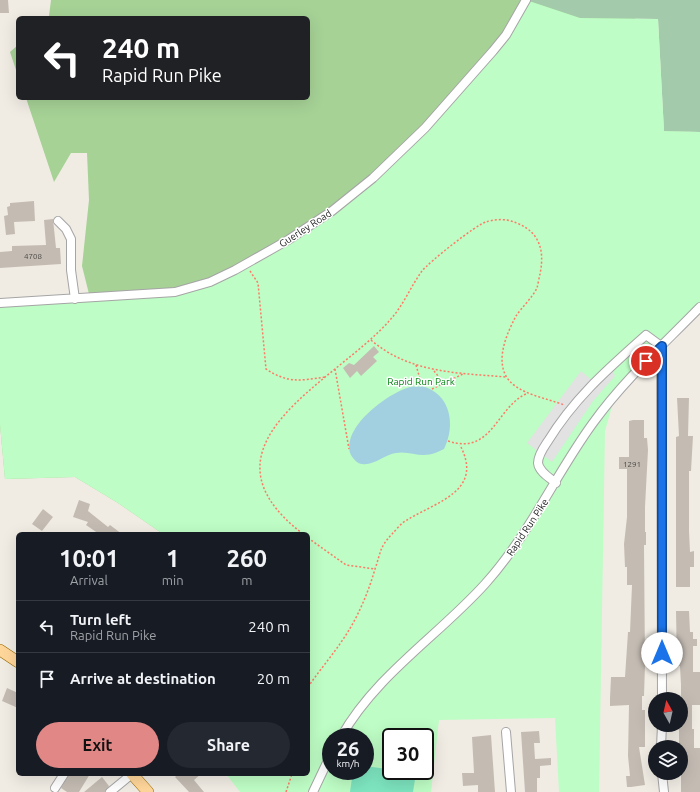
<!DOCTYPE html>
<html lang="en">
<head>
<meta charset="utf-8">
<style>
  body { margin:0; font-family:Ubuntu,sans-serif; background:#242831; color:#f1f3f6; height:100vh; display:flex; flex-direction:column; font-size:15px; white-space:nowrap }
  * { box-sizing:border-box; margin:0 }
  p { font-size:13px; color:#9ea1a6 }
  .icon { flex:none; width:22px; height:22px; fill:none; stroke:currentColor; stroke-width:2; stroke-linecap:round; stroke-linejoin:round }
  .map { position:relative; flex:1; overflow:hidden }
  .panel { position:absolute; left:16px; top:532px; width:294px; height:244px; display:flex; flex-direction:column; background:#171b24; border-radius:6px; box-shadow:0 4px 16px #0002 }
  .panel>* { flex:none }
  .top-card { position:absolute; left:16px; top:16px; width:294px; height:84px; border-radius:6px; box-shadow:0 4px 16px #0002; background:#202124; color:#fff; overflow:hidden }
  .needle { width:26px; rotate:352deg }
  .controls { position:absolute; left:648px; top:692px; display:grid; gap:8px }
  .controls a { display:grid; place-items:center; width:40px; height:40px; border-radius:50%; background:#171b24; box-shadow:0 4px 16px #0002; font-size:20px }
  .speed { position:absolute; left:322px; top:728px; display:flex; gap:8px; font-size:20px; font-weight:700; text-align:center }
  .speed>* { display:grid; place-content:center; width:52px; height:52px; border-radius:50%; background:#171b24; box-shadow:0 4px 16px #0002; line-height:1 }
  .speed small { font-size:10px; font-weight:400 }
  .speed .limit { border:2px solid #111; border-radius:6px; background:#fff; color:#111 }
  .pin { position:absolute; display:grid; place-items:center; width:34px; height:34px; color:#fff; margin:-17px; border:2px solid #fff; border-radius:50%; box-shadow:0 1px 4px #0007 }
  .me { position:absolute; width:44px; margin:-22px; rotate:0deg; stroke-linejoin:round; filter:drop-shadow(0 0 3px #0008) }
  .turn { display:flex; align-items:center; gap:14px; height:84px; padding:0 20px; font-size:18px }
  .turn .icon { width:52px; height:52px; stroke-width:2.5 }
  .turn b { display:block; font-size:28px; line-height:34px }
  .eta { display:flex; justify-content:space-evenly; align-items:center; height:68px; text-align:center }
  .eta b { font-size:24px; font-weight:700; line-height:28px }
  .button { display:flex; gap:8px; margin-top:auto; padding:8px 20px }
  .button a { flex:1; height:46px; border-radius:24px; background:#e18887; color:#111; font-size:16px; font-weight:700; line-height:46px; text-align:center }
  .button a+a { background:#242831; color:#f1f3f6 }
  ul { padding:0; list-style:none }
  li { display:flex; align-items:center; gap:12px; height:52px; padding:0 20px; border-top:1px solid #363941 }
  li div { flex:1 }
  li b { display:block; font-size:15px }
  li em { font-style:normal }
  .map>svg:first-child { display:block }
</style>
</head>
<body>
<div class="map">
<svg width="700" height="792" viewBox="0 0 700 792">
  <rect width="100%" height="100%" fill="#f0ece4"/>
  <path fill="#a6d296" d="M51 0H580L591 18H635L664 131 700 132 163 534 118 503 75 477 5 479 0 425 90 298 82 266 89 200 87 153H71L54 182 26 98H308V18H47L49 16Z
    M18 45V76L10 52Z"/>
  <path fill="#a3caaa" d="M526 0H700V132L664 131 658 19 580 18Z"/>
  <path fill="#befdc5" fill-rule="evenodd" d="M526 0 580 18 658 19 664 131 700 132V307L615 396 605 431 599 792H559L555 718 439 720 431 792H240L226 774H308V534H163L118 503 75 477 5 479 0 425V303L191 288 288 240 373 178 493 51ZM331 737H365V771H331ZM391 737H425V771H391Z"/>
  <path fill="#7de4bf" d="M365 766 416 773 413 792H350L353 771H365Z"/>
  <path fill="#e2e2e2" d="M611 367 615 376 593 401 552 462 527 443 581 371 594 382Z"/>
  <path fill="#a2d0e0" d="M422 386C451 394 456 425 444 449 438 452 431 455 424 455 414 455 406 451 396 453 385 454 374 466 362 464 358 464 353 459 351 455 340 428 388 393 410 387 414 386 418 387 422 386Z"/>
  <path fill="#c4bcb3" d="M0 0H8L9 13H0Z
    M34 201 35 221 14 222 15 234 6 235 4 216 8 215 7 207 10 206V203Z
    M53 219 56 248H60L61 264 0 268V252L12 251V246L46 245 44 220Z
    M374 346 379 352 373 357 377 361 361 376 357 371 350 378 343 368 349 363 354 365Z
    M677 398H689L688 436H693L691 471H689V531L690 552 694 551V567H690V587H676V437L679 436Z
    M633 420H644V438H647L648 450 645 507V532H646V545H644L645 665 644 696H642V710H645V747H639L645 785 631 787H627L626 776H630L628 756 629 705 610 706V698L611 677H625L628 632H630L632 585H627V567H625L624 544 627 517V469H619V457H629V421Z
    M79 500 90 504 88 511 108 527 110 525 122 534H99L86 525 88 522 73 517Z
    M43 509 53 517 42 531 32 524Z
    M676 611H689L690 632H693V639H697V646H693V672H700V705H692V729H694V748H700V792H681V747H679V725H681V685L680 666H677Z
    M7 688 18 693V708L2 701Z
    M539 731 540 743H534L535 759 551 758V765L540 766V778H537V792H525L521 732Z
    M491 735 495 792H478V785L463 786 462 773H474L472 737Z
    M69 774H90L79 792H67L61 788Z
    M178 774H201L194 780 204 792H189L175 777Z
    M102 777 109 786 105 792H84Z"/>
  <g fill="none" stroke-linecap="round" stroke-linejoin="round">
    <g stroke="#a5a5a5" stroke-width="10">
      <path id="minor" d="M58 221 66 229 71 239V270L75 299
        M0 303 175 292 210 282 235 270 288 240 332 211 373 178 425 128 493 51 506 35 526 0
        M556 483C550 478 539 472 538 463 538 455 544 447 548 441 575 397 608 369 646 335L661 346 662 699
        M506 732 511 792
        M341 737C376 675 438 636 485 584 530 534 555 475 593 423 624 380 663 345 700 307
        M661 747 662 725
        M662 773 664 792
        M55 788 64 774
        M110 792 132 774
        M313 792 331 754"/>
    </g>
    <g stroke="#996a00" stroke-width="12">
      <path id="major" d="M0 650 18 662
        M132 774 148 792"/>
    </g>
    <path stroke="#ff7a66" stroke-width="1.5" stroke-dasharray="2 2" stroke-linecap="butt" d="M250 271 258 283 266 369C287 383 300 381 325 377
      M371 340C409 373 458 373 506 377
      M416 365 422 386
      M335 369 349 449
      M434 371 443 382
      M432 389 463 374
      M448 441C493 456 496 406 528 393
      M303 534C187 445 336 382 390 320 403 306 411 286 422 271 429 262 477 224 486 222 491 220 501 219 507 220 536 227 546 245 540 274 539 278 538 284 537 288 532 298 522 307 516 316 507 333 496 358 506 376 516 394 547 398 564 405
      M308 538 346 565 375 569
      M308 687C321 668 337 650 349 630 360 612 369 590 375 569 381 552 379 548 392 534 396 530 401 523 407 520 438 501 484 491 460 445
      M286 792 292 774"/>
    <use href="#minor" stroke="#fff" stroke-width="8"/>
    <use href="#major" stroke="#ffd69a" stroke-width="11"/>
  </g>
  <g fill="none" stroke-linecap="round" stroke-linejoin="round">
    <g stroke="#114b97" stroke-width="10">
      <path id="route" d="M646 361 662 346V653"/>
    </g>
    <use href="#route" stroke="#1a73e8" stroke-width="7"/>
  </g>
  <g text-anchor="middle" stroke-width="3" stroke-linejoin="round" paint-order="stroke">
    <g font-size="8" fill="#484643">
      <text x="33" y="259">4708</text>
      <text x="632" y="467">1291</text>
    </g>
    <g font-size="10" fill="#1e1e1e" stroke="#fff">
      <text transform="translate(305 228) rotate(-33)" y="4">Guerley Road</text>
      <text transform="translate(527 527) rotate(-56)" y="4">Rapid Run Pike</text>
    </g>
    <g font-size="10" fill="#058413" stroke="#fff">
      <text x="421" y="385">Rapid Run Park</text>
    </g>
  </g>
</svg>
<div class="controls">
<a><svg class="needle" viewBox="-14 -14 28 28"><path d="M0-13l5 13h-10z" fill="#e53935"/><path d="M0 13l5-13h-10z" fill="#9ea1a6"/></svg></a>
<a><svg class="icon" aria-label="layers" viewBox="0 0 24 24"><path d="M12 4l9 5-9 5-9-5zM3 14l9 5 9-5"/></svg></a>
</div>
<div class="speed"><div>26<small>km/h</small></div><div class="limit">30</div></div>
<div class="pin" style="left:646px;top:361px;background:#d93025"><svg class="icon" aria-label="arrive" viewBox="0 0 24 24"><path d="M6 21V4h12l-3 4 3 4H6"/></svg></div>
<svg class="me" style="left:662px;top:653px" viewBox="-20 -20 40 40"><circle r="19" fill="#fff"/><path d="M0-13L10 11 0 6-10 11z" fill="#1a73e8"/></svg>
<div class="top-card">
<div class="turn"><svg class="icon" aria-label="left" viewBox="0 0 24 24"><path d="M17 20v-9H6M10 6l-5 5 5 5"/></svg><div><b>240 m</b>Rapid Run Pike</div></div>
</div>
<section class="panel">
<div class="eta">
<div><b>10:01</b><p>Arrival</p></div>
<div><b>1</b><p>min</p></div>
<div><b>260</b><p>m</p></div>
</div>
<ul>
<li><svg class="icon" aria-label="left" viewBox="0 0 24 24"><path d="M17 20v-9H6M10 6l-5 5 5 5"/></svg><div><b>Turn left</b><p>Rapid Run Pike</p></div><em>240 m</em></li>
<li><svg class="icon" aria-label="arrive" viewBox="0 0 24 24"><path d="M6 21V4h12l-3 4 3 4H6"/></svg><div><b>Arrive at destination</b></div><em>20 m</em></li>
</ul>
<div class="button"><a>Exit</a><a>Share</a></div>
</section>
</div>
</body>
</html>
